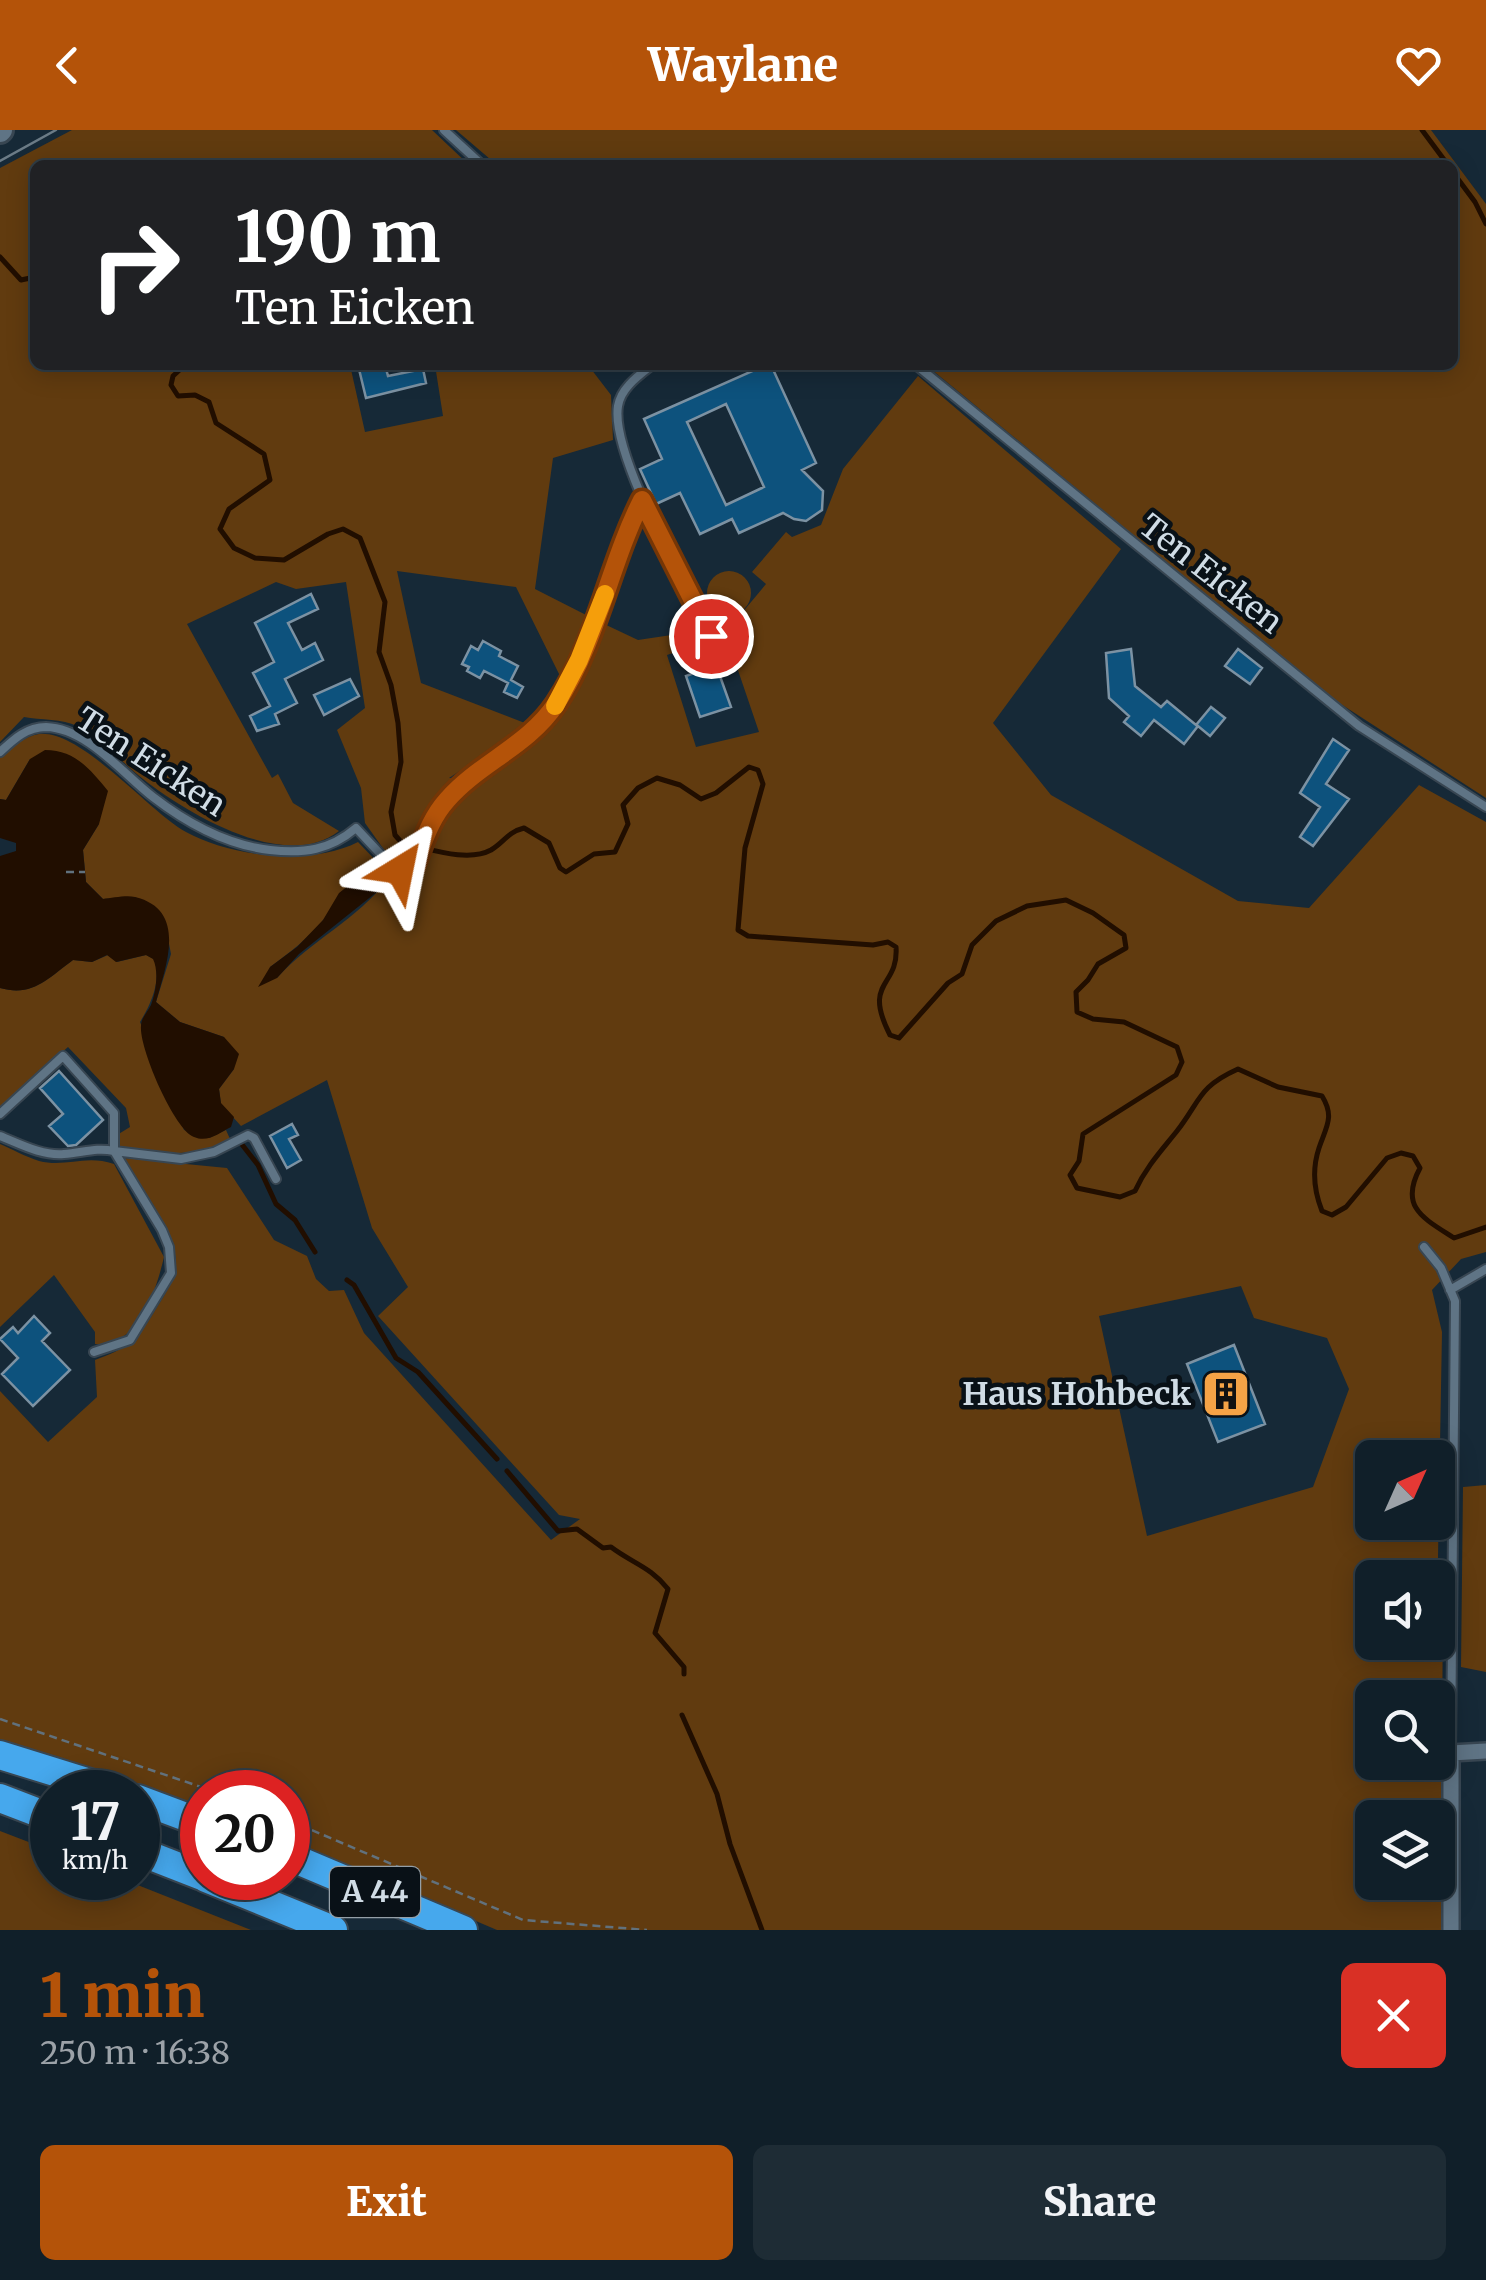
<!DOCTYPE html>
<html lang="en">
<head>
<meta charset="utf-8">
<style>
  body { margin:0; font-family:Merriweather,serif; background:#1e2c35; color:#f1f3f6; height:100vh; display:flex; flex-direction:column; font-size:38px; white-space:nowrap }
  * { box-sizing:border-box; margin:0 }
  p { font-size:32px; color:#9ca2a8 }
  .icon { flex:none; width:55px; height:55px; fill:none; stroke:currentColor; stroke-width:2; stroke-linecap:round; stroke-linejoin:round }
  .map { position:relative; height:1800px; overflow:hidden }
  .side { display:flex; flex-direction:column; background:#101f29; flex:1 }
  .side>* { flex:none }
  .top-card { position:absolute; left:30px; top:30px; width:1428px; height:210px; border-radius:15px; box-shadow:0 5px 25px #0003,0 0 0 2px #303d46; background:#202124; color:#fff; overflow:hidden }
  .needle { width:65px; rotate:45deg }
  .controls { position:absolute; left:1355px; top:1310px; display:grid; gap:20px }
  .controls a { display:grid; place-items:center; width:100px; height:100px; border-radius:15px; background:#101f29; box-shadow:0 5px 25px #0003,0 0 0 2px #303d46; font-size:50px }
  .speed { position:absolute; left:30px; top:1640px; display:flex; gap:20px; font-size:50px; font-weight:700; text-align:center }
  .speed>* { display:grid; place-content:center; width:130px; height:130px; border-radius:50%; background:#101f29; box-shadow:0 5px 25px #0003,0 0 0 2px #303d46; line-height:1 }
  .speed small { font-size:25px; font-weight:400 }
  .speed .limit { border:15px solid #d22; background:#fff; color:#111 }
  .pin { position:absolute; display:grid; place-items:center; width:85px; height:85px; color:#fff; margin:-42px; border:5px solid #fff; border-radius:50%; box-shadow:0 2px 10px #0007 }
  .me { position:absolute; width:110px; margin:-55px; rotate:35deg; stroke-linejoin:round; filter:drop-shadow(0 0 8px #0008) }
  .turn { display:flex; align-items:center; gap:35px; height:210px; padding:0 40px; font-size:45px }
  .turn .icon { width:130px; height:130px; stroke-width:2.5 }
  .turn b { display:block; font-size:70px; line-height:85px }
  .round { display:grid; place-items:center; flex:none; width:105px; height:105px; border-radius:15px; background:#1e2c35 }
  .summary { display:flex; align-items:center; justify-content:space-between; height:170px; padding:0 40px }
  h1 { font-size:60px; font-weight:800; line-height:75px; color:#b45309 }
  .action { display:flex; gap:20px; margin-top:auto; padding:20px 40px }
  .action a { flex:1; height:115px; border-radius:15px; background:#b45309; color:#fff; font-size:40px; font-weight:800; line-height:115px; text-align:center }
  .action a+a { background:#1e2c35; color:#f1f3f6 }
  header { display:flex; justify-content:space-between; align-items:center; height:130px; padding:0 40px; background:#b45309; color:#fff; font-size:45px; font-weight:800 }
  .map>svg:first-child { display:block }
</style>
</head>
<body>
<header><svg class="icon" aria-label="back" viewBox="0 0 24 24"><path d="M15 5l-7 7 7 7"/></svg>Waylane<svg class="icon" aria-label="heart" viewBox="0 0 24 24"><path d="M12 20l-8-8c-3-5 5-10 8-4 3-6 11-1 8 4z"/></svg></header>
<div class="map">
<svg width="1486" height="1800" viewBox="0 0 1486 1800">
  <rect width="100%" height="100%" fill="#162937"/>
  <path fill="#613b0f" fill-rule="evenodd" d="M72 0H432L469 35H35V235H350L365 302 443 286 435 235H588L611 265 613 310 553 328 535 459 590 487 562 550 516 457 397 441 421 553 530 595 449 648 459 649 463 662C505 635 547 601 573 559 586 539 593 514 602 493L638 510 705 500 708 511 667 525 696 617 759 602 726 505 734 504 731 496 766 454 752 442 786 402 792 407 821 395 843 339 918 246 1121 419 993 593 1051 665 1238 771 1309 778 1419 655 1486 692V1122L1461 1129 1432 1160 1442 1202 1438 1427 1443 1471 1441 1755 1444 1800H497L288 1711V1662H202V1679L0 1611V1261L48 1312 97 1267 95 1230C127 1218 136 1212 154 1182 163 1167 175 1151 176 1133 176 1102 139 1055 124 1028L227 1038 274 1110 307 1126 316 1149 329 1161 344 1160 364 1203 551 1410 580 1389 559 1385 378 1186 408 1157 372 1098 327 950 241 996 221 974 219 959 234 939 224 907 180 892 156 872 171 824 165 793 156 778 135 767 103 769 86 752 83 720 99 694 30 629 6 670 0 669V628C11 619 24 606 39 604 82 600 148 681 186 702 232 727 311 736 358 712L381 736C349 749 343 763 324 789 309 808 289 823 270 837L277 848C310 811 358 789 388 749L387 724 365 693 361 658 337 600 365 578 346 452 296 459 276 452 187 494 272 648 278 644 293 673 339 701C286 743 188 684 143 649 122 633 101 608 77 596 63 589 40 590 24 587L0 612V38ZM1241 1156 1254 1188 1327 1208 1349 1259 1313 1357 1147 1406 1099 1186ZM1372 1328H1438V1392H1372ZM1372 1448H1438V1512H1372ZM1372 1568H1438V1632H1372ZM1372 1688H1438V1752H1372Z
    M456 0H1431L1486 74V668L1333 569 926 235H1452V35H497Z
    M707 463a22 22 0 1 1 44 0a22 22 0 1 1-44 0Z
    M108 825 117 832 146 825 154 829C162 850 151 874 140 892L184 1000 209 1008 226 1000 230 1009C195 1029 160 1023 121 1019L117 1005 130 997 126 978 68 917 0 978V858C33 867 47 849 73 830L92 832Z
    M0 1014C12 1019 26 1027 39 1031 66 1038 85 1024 114 1034L164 1127C156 1161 138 1218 95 1214V1202L54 1145 0 1197Z
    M1486 1355V1542L1461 1537 1463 1357Z
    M0 1701 52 1721V1748H120L251 1800H0Z"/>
  <path fill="#210e00" d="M45 620C75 620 90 639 108 661L99 694 83 720 86 752 103 769C112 768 126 765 135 767 189 780 165 838 156 872L180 892 224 907 239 924 234 939 219 959 221 973 234 987 231 997C219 1003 208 1013 194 1007 174 999 139 918 141 896 141 888 147 883 151 875 156 862 159 841 153 829L146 825 116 832 107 825 92 832 73 830C47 849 33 867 0 858V726L16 721V713L0 708V669L6 670 30 629Z
    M386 740 388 749 378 761 299 824 277 848 258 857 270 837 297 817 323 790 339 763 363 744Z"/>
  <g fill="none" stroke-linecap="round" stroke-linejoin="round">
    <path stroke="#210e00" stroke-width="5" d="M1422 0 1448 35
      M1452 41 1475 72 1486 94
      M0 127 21 150 35 147
      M185 235 173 246 171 255 178 266 195 265 209 272 216 293 264 324 270 350 229 379 220 399 234 418 255 428 284 430 328 404 343 399 360 408 385 472 379 522 391 555 398 593 401 632 391 682 395 705 402 713C428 718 467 733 491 720 504 712 508 702 524 698L549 713 560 738 566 742 594 724 615 722 628 694 623 675 638 658 657 648 680 655 701 669 716 663 749 637 758 640 763 654 745 718 738 800 748 806 873 815 888 812 896 817C899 858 862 850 890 905L899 908 948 853 962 844 972 815 996 791 1027 776 1066 770 1093 783 1124 805 1126 818 1098 834 1088 850 1076 862 1077 882 1093 889 1124 892 1177 917 1182 932 1176 945 1083 1004 1079 1031 1070 1045 1077 1058 1120 1067 1135 1061C1146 1037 1161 1021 1177 1001 1201 970 1198 957 1238 939L1278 957 1322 966C1335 987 1326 997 1319 1018 1312 1039 1314 1061 1322 1081L1332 1085 1346 1077 1387 1028 1401 1023 1413 1026 1420 1038C1399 1077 1423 1088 1454 1108L1486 1097
      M240 1012 258 1035 276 1074 295 1090 315 1122
      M347 1150 354 1155 396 1228 418 1242 497 1329
      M507 1341 558 1401 577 1399 603 1418 611 1417C632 1433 651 1437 668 1459L655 1503 684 1537V1544
      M682 1585 717 1664 730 1714 762 1800"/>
  </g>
  <path fill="#0d527d" stroke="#7c92a3" stroke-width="2.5" fill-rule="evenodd" d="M358 235H385L388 246 423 239 426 253 366 268Z
    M766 235H771L816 333 802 340 823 361 822 380 806 391 794 389 783 383 739 403 732 389 700 404 680 363 656 374 640 339 662 329 644 289ZM726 274 764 357 726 375 687 292Z
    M311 464 318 479 288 493 302 520 315 513 323 530 285 549 297 573 275 584 279 594 257 601 250 586 270 576 253 543 274 532 255 493Z
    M483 511 501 521 499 526 518 536 511 550 523 557 517 568 504 562 508 553 484 541 480 548 467 541 469 537 462 534 471 516 478 520Z
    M1131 519 1135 556 1161 577 1167 571 1196 595 1211 577 1225 588 1210 606 1198 596 1184 614 1154 590 1141 606 1124 592 1129 586 1109 568 1106 523Z
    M1238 519 1262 538 1250 554 1225 536Z
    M716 535 731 577 700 587 686 546Z
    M350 549 359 566 324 585 314 565Z
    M1333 609 1349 620 1326 654 1349 669 1313 716 1300 707 1320 677 1300 663Z
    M59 941 103 990 76 1015 68 1016 49 996 63 984 40 958Z
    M292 994 298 1005 289 1009 301 1030 287 1038 270 1006Z
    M34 1186 50 1203 42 1211 70 1240 33 1276 2 1244 18 1228 0 1209 13 1197 18 1203Z
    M1234 1215 1265 1294 1218 1312 1187 1234Z"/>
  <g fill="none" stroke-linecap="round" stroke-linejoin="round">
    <g stroke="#384652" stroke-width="12">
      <path id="service" d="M444 0 482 35
        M652 235C638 246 621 258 618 276 610 325 688 458 711 506
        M916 235 1359 596 1486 677
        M0 622C13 610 26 597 46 597 87 598 123 644 153 667 188 694 227 715 270 720 304 724 330 720 356 698L386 730 407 741 413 738C423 714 430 691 447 670 479 633 528 616 556 575 597 513 609 435 642 370
        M0 984 63 926 114 983V1021L181 1029 214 1022 248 1005 254 1008 276 1049
        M0 1006C20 1014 42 1026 64 1024 82 1023 96 1017 114 1021L162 1100 169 1117 171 1143 130 1210 94 1222
        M1424 1117 1441 1138 1455 1171 1451 1623
        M1450 1160 1486 1139"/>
    </g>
    <g stroke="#384652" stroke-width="20">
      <path id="minor" d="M1451 1800V1623L1486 1621"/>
    </g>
    <g stroke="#384652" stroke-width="28">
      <path id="secondary" d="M0 1 1 0"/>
    </g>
    <g stroke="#384652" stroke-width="32">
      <path id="motorway" d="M0 1625 119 1662
        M0 1668 52 1688
        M138 1669 202 1693
        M138 1721 202 1746
        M288 1726 463 1800
        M206 1748 333 1800"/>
    </g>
    <path stroke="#61717d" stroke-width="2.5" stroke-dasharray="8 5" stroke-linecap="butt" d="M66 742H85
      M0 1589 216 1662
      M288 1690 523 1790 647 1800"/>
    <use href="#service" stroke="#5f7485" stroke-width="8"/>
    <use href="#minor" stroke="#5f7485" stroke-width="15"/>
    <use href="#secondary" stroke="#5f7485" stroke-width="22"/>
    <use href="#motorway" stroke="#46a8ed" stroke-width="28"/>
    <path stroke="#6b7b86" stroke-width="2.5" d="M0 31 56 0"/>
  </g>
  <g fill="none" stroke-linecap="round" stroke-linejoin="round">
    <g stroke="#753606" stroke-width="25">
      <path id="route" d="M400 740 413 738C423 714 429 690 447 670 479 633 528 616 556 574 597 513 609 435 642 370L711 506"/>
    </g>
    <use href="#route" stroke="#b45309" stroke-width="18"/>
    <path stroke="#f59e0b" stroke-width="18" d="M555 576 579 530 605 464"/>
  </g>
  <defs>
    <g id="building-square" transform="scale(2.5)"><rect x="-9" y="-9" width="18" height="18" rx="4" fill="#f5a346" stroke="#091117"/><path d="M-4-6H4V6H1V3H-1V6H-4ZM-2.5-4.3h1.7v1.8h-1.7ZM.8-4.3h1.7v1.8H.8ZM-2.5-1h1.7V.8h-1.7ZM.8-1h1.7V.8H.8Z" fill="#111"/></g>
  </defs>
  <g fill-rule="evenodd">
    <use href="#building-square" x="1226" y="1264"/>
  </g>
  <g text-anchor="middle" stroke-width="9" stroke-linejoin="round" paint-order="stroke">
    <rect fill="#091117" stroke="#949fa7" stroke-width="2.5" x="330" y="1737" width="90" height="50" rx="8"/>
    <g font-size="30" font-weight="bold" fill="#d0dce5">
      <text x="375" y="1772">A 44</text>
    </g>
    <g font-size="32" fill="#d0dce5" stroke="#091117">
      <text transform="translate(1211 444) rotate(38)" y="11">Ten Eicken</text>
      <text transform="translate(151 632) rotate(33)" y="11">Ten Eicken</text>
    </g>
    <g font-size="32" font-weight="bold" fill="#d0dce5" stroke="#091117" text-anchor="end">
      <text x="1191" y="1275">Haus Hohbeck</text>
    </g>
  </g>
</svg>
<div class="controls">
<a><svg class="needle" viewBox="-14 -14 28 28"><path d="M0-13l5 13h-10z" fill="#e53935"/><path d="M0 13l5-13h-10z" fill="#9ca2a8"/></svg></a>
<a><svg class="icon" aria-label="sound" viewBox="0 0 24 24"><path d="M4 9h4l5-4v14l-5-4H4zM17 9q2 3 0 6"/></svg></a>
<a><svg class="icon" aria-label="search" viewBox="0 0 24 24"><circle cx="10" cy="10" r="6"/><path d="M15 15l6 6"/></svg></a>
<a><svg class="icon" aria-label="layers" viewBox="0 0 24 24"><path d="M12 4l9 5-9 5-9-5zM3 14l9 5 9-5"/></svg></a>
</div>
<div class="speed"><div>17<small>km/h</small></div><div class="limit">20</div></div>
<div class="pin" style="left:711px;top:506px;background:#d93025"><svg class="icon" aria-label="arrive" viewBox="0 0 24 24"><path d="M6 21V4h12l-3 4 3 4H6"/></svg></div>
<svg class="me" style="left:400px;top:740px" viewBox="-20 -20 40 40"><path d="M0-17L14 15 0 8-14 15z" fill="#b45309" stroke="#fff" stroke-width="4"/></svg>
<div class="top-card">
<div class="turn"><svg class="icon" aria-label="right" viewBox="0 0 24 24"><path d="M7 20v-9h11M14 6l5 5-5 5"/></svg><div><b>190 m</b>Ten Eicken</div></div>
</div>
</div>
<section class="side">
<div class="summary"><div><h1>1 min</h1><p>250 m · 16:38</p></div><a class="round" style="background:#d93025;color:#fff"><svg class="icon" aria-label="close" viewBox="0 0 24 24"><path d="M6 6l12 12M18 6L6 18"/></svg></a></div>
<div class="action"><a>Exit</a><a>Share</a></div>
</section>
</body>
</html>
